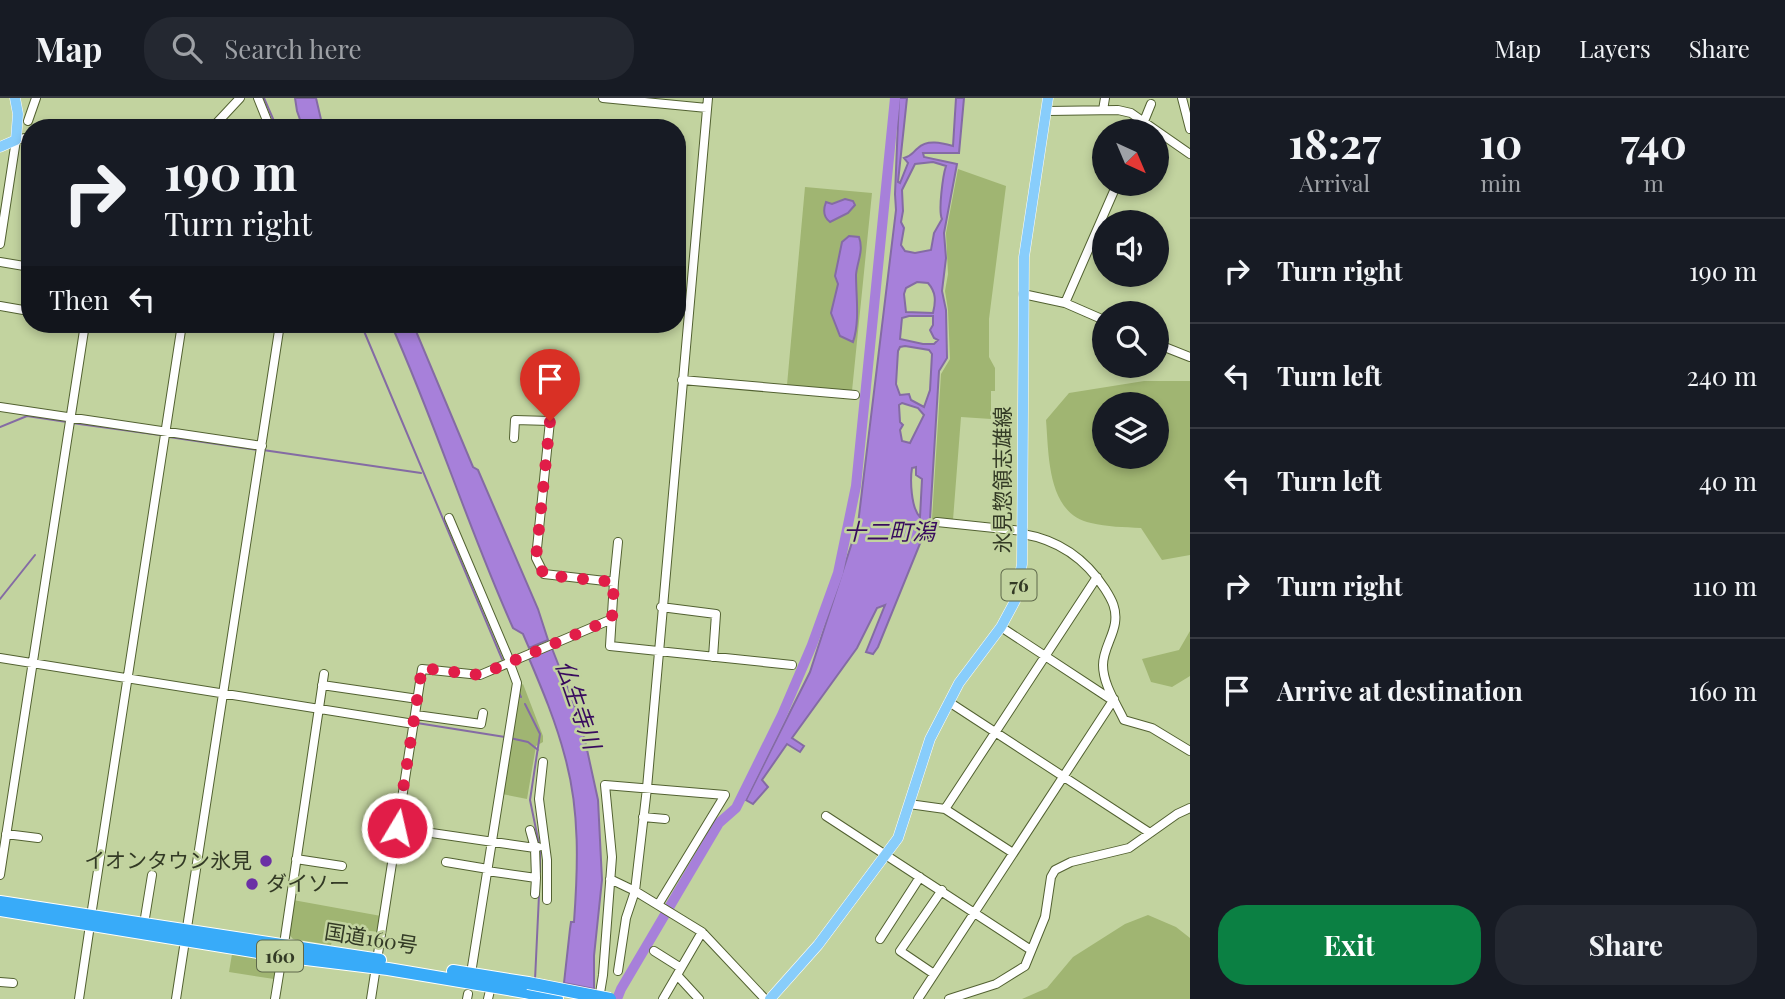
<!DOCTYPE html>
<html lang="en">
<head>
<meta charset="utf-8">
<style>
  body { margin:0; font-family:"Playfair Display","Noto Sans JP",serif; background:#242831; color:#f1f3f6; height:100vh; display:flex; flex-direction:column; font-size:26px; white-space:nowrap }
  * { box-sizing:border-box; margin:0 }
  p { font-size:23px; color:#9ea1a6 }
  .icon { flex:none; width:38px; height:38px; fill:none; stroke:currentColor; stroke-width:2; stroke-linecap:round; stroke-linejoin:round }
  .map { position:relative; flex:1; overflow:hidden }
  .details { display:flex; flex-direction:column; background:#171b24; width:595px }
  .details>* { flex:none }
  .top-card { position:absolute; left:21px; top:21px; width:665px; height:214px; border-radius:28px; box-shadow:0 4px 10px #0003; background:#171b24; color:#f1f3f6; overflow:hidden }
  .needle { width:46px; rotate:136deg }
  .fabs { position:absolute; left:1092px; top:21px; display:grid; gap:14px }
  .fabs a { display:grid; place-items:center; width:77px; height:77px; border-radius:50%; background:#171b24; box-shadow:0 4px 10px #0003; font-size:35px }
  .pin { position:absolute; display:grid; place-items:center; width:60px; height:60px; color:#fff; margin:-72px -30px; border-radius:50% 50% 50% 0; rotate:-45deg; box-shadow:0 0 7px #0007 }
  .pin .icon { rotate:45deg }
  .me { position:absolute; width:77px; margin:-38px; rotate:9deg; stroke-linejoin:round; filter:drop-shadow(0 0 5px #0008) }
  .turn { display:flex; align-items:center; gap:24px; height:147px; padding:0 28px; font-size:32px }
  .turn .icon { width:91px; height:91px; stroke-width:2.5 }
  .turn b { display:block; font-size:49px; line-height:60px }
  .then { display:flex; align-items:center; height:66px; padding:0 28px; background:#0003; gap:14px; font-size:26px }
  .eta { display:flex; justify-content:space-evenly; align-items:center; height:119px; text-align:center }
  .eta b { font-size:42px; font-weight:700; line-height:49px }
  .primary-button { display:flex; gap:14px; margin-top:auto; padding:14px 28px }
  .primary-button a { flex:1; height:80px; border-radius:28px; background:#0b8043; color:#fff; font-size:28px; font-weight:700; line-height:80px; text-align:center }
  .primary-button a+a { background:#242831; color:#f1f3f6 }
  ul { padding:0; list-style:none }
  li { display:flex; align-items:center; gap:21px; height:105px; padding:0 28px; border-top:2px solid #363941 }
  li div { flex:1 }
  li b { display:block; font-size:26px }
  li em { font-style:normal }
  header { display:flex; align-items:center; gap:42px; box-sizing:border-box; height:98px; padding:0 35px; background:#171b24; border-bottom:2px solid #363941 }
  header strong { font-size:33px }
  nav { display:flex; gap:38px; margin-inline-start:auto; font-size:24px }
  .search { width:490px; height:63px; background:#242831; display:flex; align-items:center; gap:18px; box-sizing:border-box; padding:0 24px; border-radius:28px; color:#9ea1a6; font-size:26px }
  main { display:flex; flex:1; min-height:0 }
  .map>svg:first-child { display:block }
</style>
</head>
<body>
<header>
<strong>Map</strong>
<div class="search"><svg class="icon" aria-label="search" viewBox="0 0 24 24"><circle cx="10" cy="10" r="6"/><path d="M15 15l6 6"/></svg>Search here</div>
<nav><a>Map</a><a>Layers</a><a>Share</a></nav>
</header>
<main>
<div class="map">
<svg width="1190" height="901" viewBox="0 0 1190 901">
  <rect width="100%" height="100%" fill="#c2d39f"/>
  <path fill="#a0b572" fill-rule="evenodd" d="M958 71 1006 88 989 221V259L995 270V293H991V321L961 319 953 422 932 421 941 276 950 261 948 212 945 193 948 176 946 135Z
    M805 89 872 95 852 293 787 287Z
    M1144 283H1190V457L1162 462 1141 430C1124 429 1107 429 1091 425 1047 416 1049 357 1046 322L1069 295ZM1157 306V359H1104V306Z
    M1190 533V578L1172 589 1151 584 1142 561 1179 552Z
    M523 586 543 638V644L536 648 527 701 502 696 518 589Z
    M293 802 381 818 379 834 336 829 331 847 293 841 288 835Z
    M1148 817 1176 829 1190 840V901H1022L1047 890 1073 859 1125 826Z
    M232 856 272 862 276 868 274 881 229 874Z"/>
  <path fill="#a780da" stroke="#846ba4" stroke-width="2" fill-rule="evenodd" d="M295 0H316L323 30H303L297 13Z
    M899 0H907L898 84 900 85 908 65 904 60C912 58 912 55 918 50 927 41 942 45 953 48L956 0H964L959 55H923L924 59 957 66 944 135 946 160 942 193 946 212 947 260 939 273 930 421 878 549 873 556 866 554 885 507 877 510 857 550 792 640 804 648 800 654 787 646 762 682 768 689 753 706 746 702 810 574 858 426 896 112 895 96ZM933 64 946 68C943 77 938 113 942 121L934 135 931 152 915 155 905 153 901 147 904 130 901 124 903 113 902 92 915 66ZM917 184 928 185C936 194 936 203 933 215L906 214 904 196 906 190ZM909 218H933V227L930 232 934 240 938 242 934 246H923L900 241 902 220ZM905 248 929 252 932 256 930 292 924 309 911 302 909 296 900 297 896 286 898 253 900 249ZM902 305 918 310 924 317 910 345 902 343 900 332 903 327 900 324 899 307ZM916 369V377L922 381 920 419C911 410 910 382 912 370Z
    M845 101 853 103 855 107 848 115 830 124C823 119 823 112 826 104L832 106Z
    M849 138 859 139C864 153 857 164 856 177 856 199 860 223 853 244L840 238 831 215 838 186 835 178 842 144Z
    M391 226H413L473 369 478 372 538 511 548 542 529 550 523 536 513 530C468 430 436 326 391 226Z
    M551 548 581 624 598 702 602 782 594 858V891L564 885 570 831 571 824H574C578 769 580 713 565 659 556 624 542 591 528 558Z"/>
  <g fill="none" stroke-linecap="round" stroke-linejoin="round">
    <path stroke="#846ba4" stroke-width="2" d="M264 0 277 30
      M361 226 502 561
      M72 325 160 337
      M0 329 27 318 67 324
      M169 339 257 352
      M263 352 421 375
      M0 501 35 457
      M519 595 521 599
      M525 606 540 636 530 702 539 746
      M417 625 505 639
      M510 640 528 644 538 652
      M540 774V752
      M535 882 539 797"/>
    <path stroke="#a780da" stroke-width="10" d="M617 901 621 891 719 725 736 710 782 617 812 547 838 475 856 388 895 0"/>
    <g stroke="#526131" stroke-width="10">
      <path id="minor" d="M258 0 270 30
        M603 0 707 10
        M1182 0 1190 31
        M1103 12 1105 0
        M1048 13 1118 12 1131 15 1190 56
        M28 23 36 0
        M195 30H220
        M212 30 240 0
        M1140 33 1151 6
        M0 146 16 42 30 39
        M0 164 30 169
        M1023 196 1065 205 1104 222
        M1065 205 1117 86
        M0 208 29 213
        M1157 246 1190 259
        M682 282 855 297
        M0 309 262 348
        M514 340 515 322 550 323 536 460 544 476 614 484 610 548 792 567
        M449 420 508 559
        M937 424 1023 433
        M1023 436C1059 442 1085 460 1105 491 1112 502 1117 511 1115 525 1113 539 1103 552 1103 567 1103 586 1116 605 1124 622L1152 630 1190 653
        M614 484 618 444
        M661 509 716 516 713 559
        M1001 529 1112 602
        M0 560 414 626
        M322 587 418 601
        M949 604 1150 735
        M416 617 481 626 483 615
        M543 664 539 701 547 762V802
        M909 706 945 711 1013 755
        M945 711 1097 479
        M826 718 1031 852
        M643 719 665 721
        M397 730 535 750 536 780
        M530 732 535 750 538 749
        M6 736 38 740
        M296 761 342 768
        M446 764 488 771
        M487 773 536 780 535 796
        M0 777 85 226
        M610 781 635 793 702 834 765 901
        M91 818 182 226
        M144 826 152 777
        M880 841 920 779
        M284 846 324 576
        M654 853 681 870
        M472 869 517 585 510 566
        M618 873 626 820 635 793 647 690 708 0
        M934 876 900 853 942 792
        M677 877 699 901
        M0 884 13 885
        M79 901 90 827
        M176 901 280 226
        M275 901 282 858
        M371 901 422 571 480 577 612 521
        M467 901 468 896
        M488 901 491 888
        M599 901 603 877 612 759 605 687 725 697 658 807
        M663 901 702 834
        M918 901 1114 601
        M949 901 996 886 1025 868 1045 819 1051 779 1055 772 1071 764 1129 750 1177 716 1190 710"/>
    </g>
    <g stroke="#fff" stroke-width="11">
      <path id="major" d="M0 49 16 42 18 16 15 0
        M770 901 818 847 898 740 930 641 959 585 1001 529 1015 503 1022 466 1024 159 1048 0"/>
    </g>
    <g stroke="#fff" stroke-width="14">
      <path id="highway" d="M0 804 380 862
        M0 812 282 858 388 871 525 894 557 901
        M453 873 528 885"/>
    </g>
    <use href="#minor" stroke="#fff" stroke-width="8"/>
    <use href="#major" stroke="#88cdfb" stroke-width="10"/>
    <use href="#highway" stroke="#38abf9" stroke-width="12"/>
    <g stroke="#fff" stroke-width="14" stroke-linecap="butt">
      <path id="highway-bridge" d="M528 885 610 901"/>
    </g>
    <use href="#highway-bridge" stroke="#38abf9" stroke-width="12"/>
  </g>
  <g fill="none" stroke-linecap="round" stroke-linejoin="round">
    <path stroke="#e11d48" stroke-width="12" stroke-dasharray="0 21.6" d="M397 730 422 570 480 577 612 521 614 484 544 477 536 460 550 323"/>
  </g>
  <g fill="#6b2fa5" stroke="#c2d39f" stroke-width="2.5">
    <circle cx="266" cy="763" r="7"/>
    <circle cx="252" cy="786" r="7"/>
  </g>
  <g text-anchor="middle" stroke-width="5" stroke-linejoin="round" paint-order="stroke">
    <g fill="#c2d39f" stroke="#5e684a" stroke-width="2">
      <rect x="1001.5" y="471.5" width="35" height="31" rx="5"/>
      <rect x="257" y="842.5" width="46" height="31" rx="5"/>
    </g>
    <g font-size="19" font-weight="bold" fill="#333a25">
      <text x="1019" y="494">76</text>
      <text x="280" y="865">160</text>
    </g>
    <g font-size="21" fill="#333a25" stroke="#c2d39f">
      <text transform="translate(1003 382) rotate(-90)" y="7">氷見惣領志雄線</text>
      <text transform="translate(371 841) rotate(9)" y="7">国道160号</text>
    </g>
    <g font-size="21" fill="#333a25" stroke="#c2d39f" text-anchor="end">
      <text x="252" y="770">イオンタウン氷見</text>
      <text x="266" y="793" text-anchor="start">ダイソー</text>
    </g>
    <g font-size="23" font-style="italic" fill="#380b5e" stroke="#c2d39f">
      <text x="889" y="442">十二町潟</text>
      <text transform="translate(578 607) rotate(71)" y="8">仏生寺川</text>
    </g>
  </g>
</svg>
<div class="fabs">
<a><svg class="needle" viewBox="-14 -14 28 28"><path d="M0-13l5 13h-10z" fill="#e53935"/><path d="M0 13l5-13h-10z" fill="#9ea1a6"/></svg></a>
<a><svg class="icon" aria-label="sound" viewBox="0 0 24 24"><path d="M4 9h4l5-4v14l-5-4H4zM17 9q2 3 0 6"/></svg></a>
<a><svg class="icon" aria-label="search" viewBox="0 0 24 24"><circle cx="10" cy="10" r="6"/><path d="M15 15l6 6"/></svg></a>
<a><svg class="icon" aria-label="layers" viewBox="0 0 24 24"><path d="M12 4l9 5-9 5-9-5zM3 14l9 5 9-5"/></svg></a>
</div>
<div class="pin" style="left:550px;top:323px;background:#d93025"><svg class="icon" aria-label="arrive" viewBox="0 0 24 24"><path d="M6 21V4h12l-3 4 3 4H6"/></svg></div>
<svg class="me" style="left:397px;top:730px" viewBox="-20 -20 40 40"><circle r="17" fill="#e11d48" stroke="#fff" stroke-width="3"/><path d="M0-11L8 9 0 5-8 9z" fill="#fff"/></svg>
<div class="top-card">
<div class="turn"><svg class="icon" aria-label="right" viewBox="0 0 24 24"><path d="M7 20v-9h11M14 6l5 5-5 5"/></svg><div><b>190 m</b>Turn right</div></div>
<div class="then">Then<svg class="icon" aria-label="left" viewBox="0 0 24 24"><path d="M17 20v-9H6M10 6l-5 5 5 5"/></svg></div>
</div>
</div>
<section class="details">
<div class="eta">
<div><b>18:27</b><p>Arrival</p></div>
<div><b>10</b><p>min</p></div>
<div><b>740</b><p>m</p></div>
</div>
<ul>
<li><svg class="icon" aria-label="right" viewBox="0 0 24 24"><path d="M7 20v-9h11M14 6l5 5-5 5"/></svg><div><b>Turn right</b></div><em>190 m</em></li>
<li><svg class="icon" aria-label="left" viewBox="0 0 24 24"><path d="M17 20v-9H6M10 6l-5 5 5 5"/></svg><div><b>Turn left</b></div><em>240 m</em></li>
<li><svg class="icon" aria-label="left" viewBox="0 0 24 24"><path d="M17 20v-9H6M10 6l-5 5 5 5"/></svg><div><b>Turn left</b></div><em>40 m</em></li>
<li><svg class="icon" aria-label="right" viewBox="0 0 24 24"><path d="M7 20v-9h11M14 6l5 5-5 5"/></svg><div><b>Turn right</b></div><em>110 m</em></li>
<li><svg class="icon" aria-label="arrive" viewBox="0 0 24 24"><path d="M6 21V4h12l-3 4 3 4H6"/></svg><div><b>Arrive at destination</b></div><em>160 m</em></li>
</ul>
<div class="primary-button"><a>Exit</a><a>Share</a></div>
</section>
</main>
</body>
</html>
